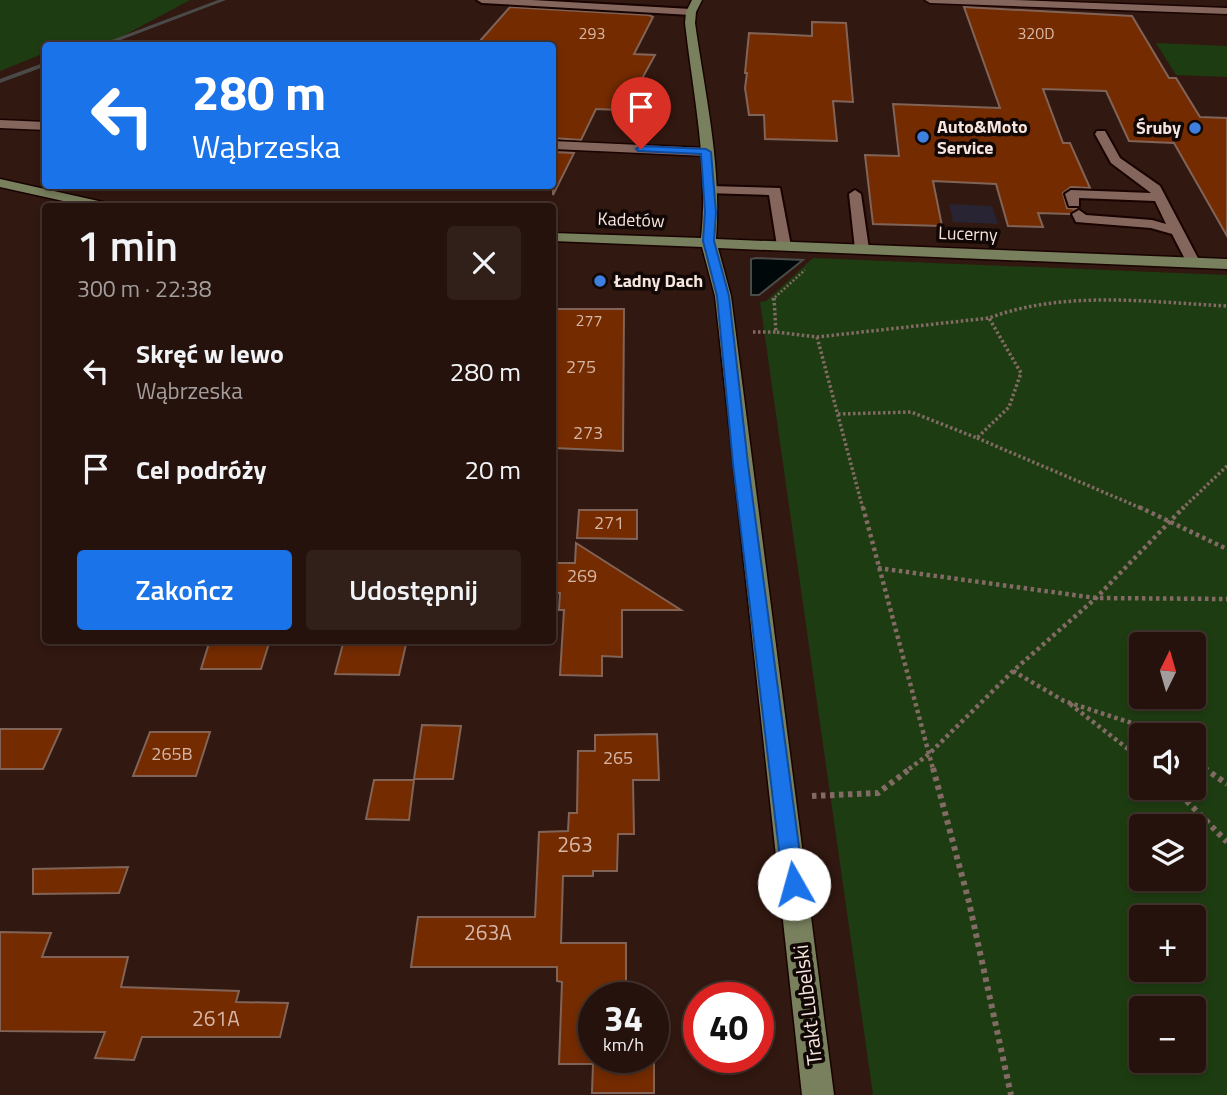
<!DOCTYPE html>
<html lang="pl">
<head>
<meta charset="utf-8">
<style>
  body { margin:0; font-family:"Titillium Web",sans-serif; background:#31201a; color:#f1f3f6; height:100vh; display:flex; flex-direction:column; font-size:26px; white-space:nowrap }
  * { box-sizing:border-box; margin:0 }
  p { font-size:23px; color:#a39e9d }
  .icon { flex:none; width:38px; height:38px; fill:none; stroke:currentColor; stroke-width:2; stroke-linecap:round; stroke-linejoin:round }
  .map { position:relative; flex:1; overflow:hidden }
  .details { position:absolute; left:42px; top:203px; width:514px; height:441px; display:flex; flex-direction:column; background:#25120c; border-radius:7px; box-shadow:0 4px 10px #0003,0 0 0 2px #42322d }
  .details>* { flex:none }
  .top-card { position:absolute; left:42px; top:42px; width:514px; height:147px; border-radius:7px; box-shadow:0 4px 10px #0003,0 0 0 2px #42322d; background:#1a73e8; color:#fff; overflow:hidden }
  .needle { width:46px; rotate:5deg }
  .fabs { position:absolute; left:1129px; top:632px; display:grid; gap:14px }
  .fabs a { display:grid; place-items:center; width:77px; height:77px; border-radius:7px; background:#25120c; box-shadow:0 4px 10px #0003,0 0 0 2px #42322d; font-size:35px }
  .speed { position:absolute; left:578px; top:982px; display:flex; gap:14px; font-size:35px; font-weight:700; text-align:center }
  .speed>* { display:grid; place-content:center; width:91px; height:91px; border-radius:50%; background:#25120c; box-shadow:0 4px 10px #0003,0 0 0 2px #42322d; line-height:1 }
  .speed small { font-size:18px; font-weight:400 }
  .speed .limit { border:10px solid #d22; background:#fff; color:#111 }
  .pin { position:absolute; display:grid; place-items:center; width:60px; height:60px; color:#fff; margin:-72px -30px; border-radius:50% 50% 50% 0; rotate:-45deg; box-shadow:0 0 7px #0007 }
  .pin .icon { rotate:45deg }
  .me { position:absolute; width:77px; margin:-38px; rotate:353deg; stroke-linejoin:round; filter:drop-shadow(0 0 5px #0008) }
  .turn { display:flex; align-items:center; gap:24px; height:147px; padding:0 35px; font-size:32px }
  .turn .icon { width:91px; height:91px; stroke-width:2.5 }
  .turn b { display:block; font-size:49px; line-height:60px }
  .round { display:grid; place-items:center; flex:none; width:74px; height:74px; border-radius:7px; background:#31201a }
  .head { display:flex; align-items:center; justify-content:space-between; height:119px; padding:0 35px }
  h1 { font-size:42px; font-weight:600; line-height:52px }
  .cta { display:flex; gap:14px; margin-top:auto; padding:14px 35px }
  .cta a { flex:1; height:80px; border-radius:7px; background:#1a73e8; color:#fff; font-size:28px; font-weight:600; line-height:80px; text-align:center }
  .cta a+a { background:#31201a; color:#f1f3f6 }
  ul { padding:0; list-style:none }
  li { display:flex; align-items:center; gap:21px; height:98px; padding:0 35px }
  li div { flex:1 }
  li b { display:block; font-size:26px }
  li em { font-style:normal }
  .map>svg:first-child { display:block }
</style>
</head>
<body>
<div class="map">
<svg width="1227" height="1095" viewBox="0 0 1227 1095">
  <rect width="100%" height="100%" fill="#311810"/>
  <path fill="#292434" d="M949 204 992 206 998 224 953 222Z"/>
  <path fill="#1e3c11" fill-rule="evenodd" d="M0 0H190L106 45 46 46 45 53 0 71Z
    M1156 43 1227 46V77L1176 75Z
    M813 258 1227 275V1095H873L760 302 766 301ZM1141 644H1194V696H1141ZM1141 735H1194V788H1141ZM1141 826H1194V878H1141ZM1141 917H1194V970H1141ZM1141 1008H1194V1060H1141Z"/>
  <path fill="#000809" stroke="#4a4a49" stroke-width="2" d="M756 258 803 260 759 295H751V259Z"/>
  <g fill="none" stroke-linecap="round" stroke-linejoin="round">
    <path fill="#4a4a49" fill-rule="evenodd" d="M218 0H226L105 46H96Z
      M46 62V66L0 83V79Z"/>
  </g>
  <path fill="#742b00" stroke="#816457" stroke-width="2" d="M510 7 649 15 653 17 634 54 655 55 638 86 629 85 619 110 596 109 581 140 553 138V46H500L503 43 480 41Z
    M964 7 1132 16 1169 78H1176L1200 117 1227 118V236L1174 143 1129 141 1106 91 1043 89 1063 143H1070L1090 188 1071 187 1063 193 1067 208 1076 209 1070 214 1038 213 1043 227 1008 226 996 184 933 181 942 226 873 224 865 155 899 156 893 104 1000 108Z
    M812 22 846 23 853 102 833 101 837 141 765 139 764 115H749L745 88 747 73H745L749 33 812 36Z
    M553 152 574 153 553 195Z
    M555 309H624L623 451 553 448Z
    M579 510H637V539L577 538Z
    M576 543 681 610H622V657L602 656V676L560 675 564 610H559L560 593H554L555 563H575Z
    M210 640H270L261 669H201Z
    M344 640H407L399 675 335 674Z
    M422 725 461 726 453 779H414Z
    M0 729H61L43 769H0Z
    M150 732H210L196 776H133Z
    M657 734 659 780H633L634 834H618L617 871H593V876H563L561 943H626V998H593V1059L654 1057V1093H592L593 1064H559L562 982 557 981V967H411L418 917H535L539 832 568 831 569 813H577L578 751H595V735Z
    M374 780H414L409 820 366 819Z
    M128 867 119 893 33 894V869Z
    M0 932 51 933 42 957H128L121 987 239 991 236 1002 288 1003 280 1037H142L134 1060 95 1058 105 1032 0 1031Z"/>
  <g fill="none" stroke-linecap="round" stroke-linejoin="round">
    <g stroke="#180300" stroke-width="4">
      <path id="lane" d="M477 0H532L691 9 696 12 691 15 482 3Z
        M1097 131H1105L1120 158 1160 186 1200 262 1198 265H1188L1172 234 1151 228 1076 222 1072 214 1079 210 1086 215 1152 220 1166 224 1155 201 1079 198V206H1069L1065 194 1071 190 1151 193 1111 163 1095 134Z
        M710 186 780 188 791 246 789 249 784 250 777 246 769 195 705 193 704 190Z
        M855 190 861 194 869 249 862 253 855 249 849 194Z"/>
    </g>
    <g stroke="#180300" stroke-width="3">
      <path id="street" d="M925 0H1014L1227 8V14L930 3Z
        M0 120 46 122V130L0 128Z
        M553 141 706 148 713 152 706 156 553 149Z"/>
    </g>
    <g stroke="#180300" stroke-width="3">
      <path id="secondary" d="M692 0H702L696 12 695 23C705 94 722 167 716 239L1227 259V269L718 248 731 296 834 1095H802L715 296 702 247 553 241V233L701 238C709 167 693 94 685 23L686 12Z
        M0 179 103 202 110 206H86L0 187Z"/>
    </g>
    <path stroke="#826b64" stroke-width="2.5" stroke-dasharray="2 2" stroke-linecap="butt" d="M772 300 805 270"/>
    <path stroke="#826b64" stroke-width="3.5" stroke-dasharray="2.5 2.5" stroke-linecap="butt" d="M774 298 776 332 817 337 989 318C1064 290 1148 302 1227 306
      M753 332H776
      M817 337 863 509
      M838 414 911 412 977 438 1009 407 1021 373 989 318
      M977 438 1143 509
      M1182 509 1227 466"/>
    <path stroke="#826b64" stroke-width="4.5" stroke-dasharray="3.5 3.5" stroke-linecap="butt" d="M863 507 933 769
      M1139 507 1227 549
      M878 568 1096 598 1227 599
      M1013 671 1064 701 1144 727 1156 735
      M1070 704 1141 759
      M1194 761 1206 769
      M909 769 929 754 1013 671 1096 598 1184 507"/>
    <path stroke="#826b64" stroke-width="6" stroke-dasharray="4.5 4.5" stroke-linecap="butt" d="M933 768 969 902 1011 1095
      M1204 768 1227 784
      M1174 788 1227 842
      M812 796 878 793 911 768"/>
    <use href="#lane" fill="#85665c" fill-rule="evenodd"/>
    <use href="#street" fill="#85665c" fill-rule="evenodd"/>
    <use href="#secondary" fill="#78805d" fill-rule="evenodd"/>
  </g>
  <path fill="#1a73e8" stroke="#114b97" stroke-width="2" d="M641 146 706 149 711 152 716 212 714 241 729 296 748 464 804 884 801 890 794 892 786 890 783 884 733 464 717 296 703 241 705 212 701 154 638 151 636 149Z"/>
  <g fill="#3f7fe0" stroke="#110704" stroke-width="2.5">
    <circle cx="1195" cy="128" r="7"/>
    <circle cx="923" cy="137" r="7"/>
    <circle cx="600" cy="281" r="7"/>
  </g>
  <g text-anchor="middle" stroke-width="7" stroke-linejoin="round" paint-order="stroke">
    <g font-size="16" fill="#d6b6a6">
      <text x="592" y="39">293</text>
      <text x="1036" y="39">320D</text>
      <text x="589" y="326">277</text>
    </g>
    <g font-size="18" font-weight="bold" fill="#f6e4de" stroke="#110704" text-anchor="start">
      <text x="937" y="133">Auto&amp;Moto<tspan x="937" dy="21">Service</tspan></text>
      <text x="1181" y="134" text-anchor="end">Śruby</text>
      <text x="614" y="287">Ładny Dach</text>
    </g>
    <g font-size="18" fill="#f6e4de" stroke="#110704">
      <text transform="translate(631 220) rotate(2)" y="6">Kadetów</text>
      <text transform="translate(968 234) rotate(2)" y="6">Lucerny</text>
    </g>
    <g font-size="18" fill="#d6b6a6">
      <text x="581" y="373">275</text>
      <text x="588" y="439">273</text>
      <text x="609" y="529">271</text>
      <text x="582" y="582">269</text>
      <text x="172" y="760">265B</text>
      <text x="618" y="764">265</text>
    </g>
    <g font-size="21" fill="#d6b6a6">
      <text x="575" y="852">263</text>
      <text x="488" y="940">263A</text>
      <text x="216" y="1026">261A</text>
    </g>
    <g font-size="21" fill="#f6e4de" stroke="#110704">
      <text transform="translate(808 1005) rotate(-97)" y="7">Trakt Lubelski</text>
    </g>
  </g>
</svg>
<div class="fabs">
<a><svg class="needle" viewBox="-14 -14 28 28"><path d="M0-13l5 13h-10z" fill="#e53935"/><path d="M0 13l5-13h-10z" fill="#a39e9d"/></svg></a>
<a><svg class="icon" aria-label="sound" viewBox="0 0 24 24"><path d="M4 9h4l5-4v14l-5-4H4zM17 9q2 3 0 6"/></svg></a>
<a><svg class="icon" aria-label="layers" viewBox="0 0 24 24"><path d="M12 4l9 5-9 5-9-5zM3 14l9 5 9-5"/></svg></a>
<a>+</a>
<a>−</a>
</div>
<div class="speed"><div>34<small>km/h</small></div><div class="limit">40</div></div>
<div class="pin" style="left:641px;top:149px;background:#d93025"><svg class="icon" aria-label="arrive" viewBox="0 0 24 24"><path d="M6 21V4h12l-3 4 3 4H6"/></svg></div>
<svg class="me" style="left:794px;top:884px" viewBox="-20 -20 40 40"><circle r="19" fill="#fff"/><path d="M0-13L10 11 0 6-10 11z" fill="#1a73e8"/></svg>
<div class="top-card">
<div class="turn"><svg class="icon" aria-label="left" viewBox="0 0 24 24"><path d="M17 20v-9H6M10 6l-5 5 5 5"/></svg><div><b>280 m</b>Wąbrzeska</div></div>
</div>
<section class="details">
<div class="head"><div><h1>1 min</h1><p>300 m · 22:38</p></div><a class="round"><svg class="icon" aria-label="close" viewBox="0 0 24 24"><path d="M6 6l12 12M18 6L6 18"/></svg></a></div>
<ul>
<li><svg class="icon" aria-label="left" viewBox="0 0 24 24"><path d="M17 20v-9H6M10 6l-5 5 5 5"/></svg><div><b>Skręć w lewo</b><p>Wąbrzeska</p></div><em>280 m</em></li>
<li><svg class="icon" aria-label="arrive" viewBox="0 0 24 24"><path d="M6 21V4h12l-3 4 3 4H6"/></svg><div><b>Cel podróży</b></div><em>20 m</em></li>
</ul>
<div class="cta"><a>Zakończ</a><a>Udostępnij</a></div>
</section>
</div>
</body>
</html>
